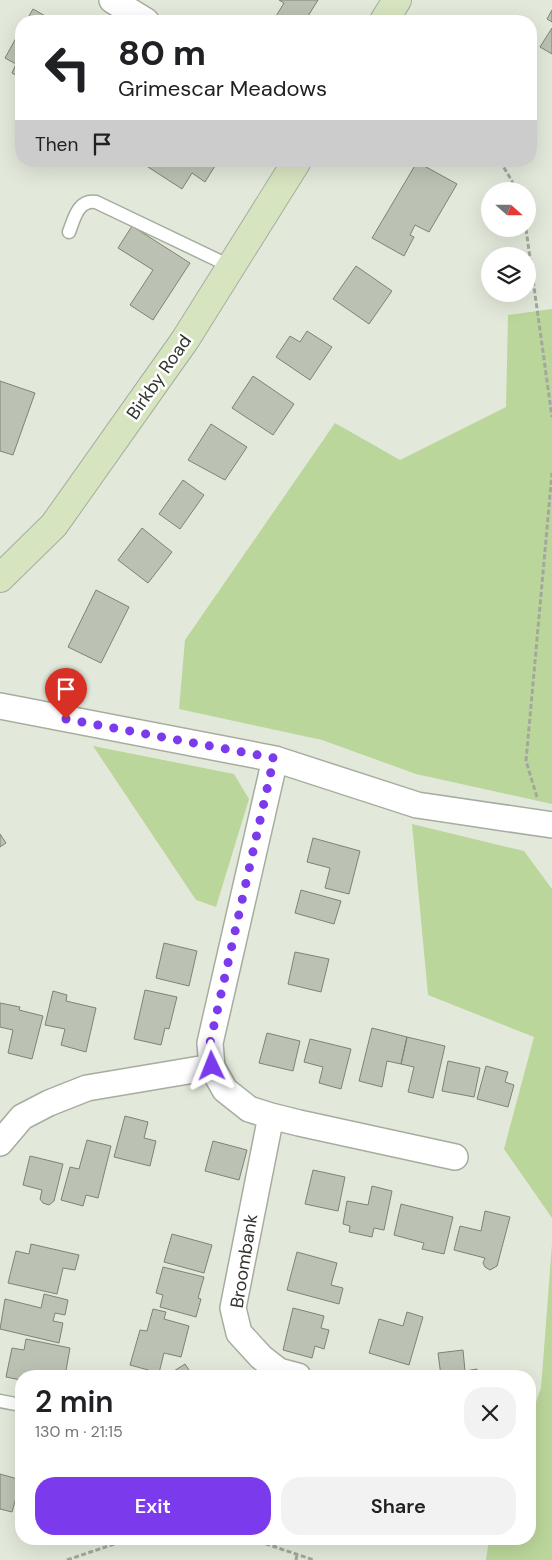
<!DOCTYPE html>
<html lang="en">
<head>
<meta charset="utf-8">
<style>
  body { margin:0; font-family:"DM Sans",sans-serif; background:#f2f2f2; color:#202124; height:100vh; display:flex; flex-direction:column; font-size:19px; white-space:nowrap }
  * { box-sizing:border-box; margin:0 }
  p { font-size:16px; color:#757577 }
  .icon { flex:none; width:28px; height:28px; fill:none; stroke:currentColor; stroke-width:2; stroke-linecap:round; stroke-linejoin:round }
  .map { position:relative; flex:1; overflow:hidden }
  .side { position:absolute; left:15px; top:1370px; width:521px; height:175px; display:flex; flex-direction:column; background:#fff; border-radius:20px; box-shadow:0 5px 20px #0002 }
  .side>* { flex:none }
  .guide { position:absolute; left:15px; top:15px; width:522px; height:152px; border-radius:20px; box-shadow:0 5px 20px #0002; background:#fff; color:#202124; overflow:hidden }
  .needle { width:32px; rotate:111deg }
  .buttons { position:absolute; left:481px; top:182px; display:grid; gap:10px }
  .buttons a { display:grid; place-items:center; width:55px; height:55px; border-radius:50%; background:#fff; box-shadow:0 5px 20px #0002; font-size:25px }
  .pin { position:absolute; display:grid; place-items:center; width:42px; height:42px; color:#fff; margin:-51px -21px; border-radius:50% 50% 50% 0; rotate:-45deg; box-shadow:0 0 5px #0007 }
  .pin .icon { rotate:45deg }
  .me { position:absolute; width:55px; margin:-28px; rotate:358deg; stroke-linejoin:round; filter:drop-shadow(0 0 4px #0008) }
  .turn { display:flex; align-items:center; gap:18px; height:105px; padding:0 20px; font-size:22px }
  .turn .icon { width:65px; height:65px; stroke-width:2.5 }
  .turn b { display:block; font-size:35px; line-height:42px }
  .then { display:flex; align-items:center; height:48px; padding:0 20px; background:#0003; gap:10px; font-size:19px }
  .round { display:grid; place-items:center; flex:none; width:52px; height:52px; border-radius:20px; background:#f2f2f2 }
  .headline { display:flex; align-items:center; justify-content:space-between; height:85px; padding:0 20px }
  h1 { font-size:30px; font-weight:600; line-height:38px }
  .action { display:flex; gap:10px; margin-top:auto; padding:10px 20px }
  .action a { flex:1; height:58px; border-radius:20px; background:#7c3aed; color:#fff; font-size:20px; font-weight:600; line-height:58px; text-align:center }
  .action a+a { background:#f2f2f2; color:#202124 }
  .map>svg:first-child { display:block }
</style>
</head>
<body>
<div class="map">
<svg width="552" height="1560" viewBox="0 0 552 1560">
  <rect width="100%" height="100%" fill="#e2e9da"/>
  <path fill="#bbd69a" d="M552 309V804L416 774 322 740 179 709 185 640 335 423 400 460 506 407 508 315Z
    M93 746 234 774 249 799 216 907 196 900Z
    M412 824 524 851 552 889V1218L504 1149 534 1037 428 995Z
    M552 1244V1560H486L489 1539H530V1419L541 1388Z"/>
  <path fill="#bbc2b3" stroke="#7d8475" d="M279 0H318L305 21H273L284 3Z
    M33 9 54 21H26Z
    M552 10V22L547 19Z
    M552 28V54L540 47Z
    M21 29V78L12 73 16 64 5 58Z
    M147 161H218L205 182 192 173 182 189 145 165Z
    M417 162 457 184 429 232 415 225 410 235 414 237 404 256 372 238Z
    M132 226 190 263 153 320 130 305 153 270 118 248Z
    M356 266 392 291 369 324 333 299Z
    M307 331 332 347 310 380 276 357 290 336 300 342Z
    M253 376 294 404 273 435 232 408Z
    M0 381 35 393 13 455 0 451Z
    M211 424 247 447 225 480 188 460Z
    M183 480 204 495 180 529 159 514Z
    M142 528 172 552 148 583 118 560Z
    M96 590 129 607 101 663 68 647Z
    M0 834 6 843 0 847Z
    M313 838 360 851 349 894 325 888 330 868 307 862Z
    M301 890 341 901 334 924 295 913Z
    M164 943 197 951 189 986 156 978Z
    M295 952 329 959 321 992 288 984Z
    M145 990 177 997 169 1029 165 1028 161 1045 134 1039Z
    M53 991 67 995 66 1001 96 1008 86 1052 61 1045 65 1029 45 1025Z
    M0 1003 20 1007 19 1010 43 1016 32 1059 8 1053 13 1030 0 1027Z
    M372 1028 407 1037 401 1064 387 1061 382 1087 359 1081Z
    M267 1033 300 1041 293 1071 259 1063Z
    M407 1037 445 1046 433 1098 408 1092 414 1067 401 1064Z
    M310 1039 351 1049 341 1089 319 1083 323 1067 304 1062Z
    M448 1061 480 1068 474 1097 442 1091Z
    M486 1066 508 1072 505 1082 514 1085 508 1107 477 1099Z
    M125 1116 148 1122 144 1138 156 1141 150 1166 114 1157Z
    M87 1140 111 1146 98 1198 86 1195 83 1206 61 1200 70 1167 79 1169Z
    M213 1141 247 1150 239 1180 205 1171Z
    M30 1156 63 1164 54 1201 49 1205 43 1203 40 1199 42 1190 23 1185Z
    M313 1170 345 1177 338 1211 305 1204Z
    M372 1186 392 1191 384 1230 374 1228 372 1237 349 1232 350 1226 343 1224 347 1201 368 1205Z
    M401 1204 453 1217 444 1254 422 1249 424 1243 394 1235Z
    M485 1211 510 1217 497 1266 490 1270 485 1267 483 1263 485 1258 454 1250 460 1226 481 1231Z
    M172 1234 212 1245 204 1273 164 1262Z
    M31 1244 79 1255 75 1270 63 1268 57 1294 8 1283 16 1251 29 1254Z
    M297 1252 337 1263 331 1285 343 1288 339 1304 287 1290Z
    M163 1267 204 1277 198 1298 201 1299 196 1317 160 1307 163 1295 156 1293Z
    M44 1294 68 1300 65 1315 55 1313 53 1321 63 1323 59 1343 0 1329 5 1299 41 1308Z
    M293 1308 324 1316 321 1328 329 1330 324 1349 315 1346 312 1358 283 1350Z
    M153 1309 166 1312 164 1319 189 1326 181 1357 164 1353 159 1373 130 1365 140 1330 147 1331Z
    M407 1312 423 1317 409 1365 369 1353 379 1319 403 1326Z
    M26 1339 70 1348 65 1376H21V1380L6 1377 12 1348 24 1350Z
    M463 1350 465 1371 477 1369 478 1376H441L438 1353Z
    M185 1364 193 1376H166Z
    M0 1474 21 1480 12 1512 0 1509Z"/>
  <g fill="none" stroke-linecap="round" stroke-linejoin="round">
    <g stroke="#a6ad9f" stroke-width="15">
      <path id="lane" d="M69 232C74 219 78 199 96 202L232 267
        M0 1401 21 1405"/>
    </g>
    <g stroke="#a6ad9f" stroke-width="28">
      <path id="street" d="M112 0 146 21
        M0 706 275 759 417 805 552 825
        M275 759 210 1043 212 1067 225 1090 249 1109 271 1116 233 1308 239 1333 261 1357 279 1371 298 1376
        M271 1116 299 1123 455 1157
        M0 1143 22 1117 49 1103 87 1088 212 1067"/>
    </g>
    <g stroke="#a6ad9f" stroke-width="30">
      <path id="secondary" d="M384 21 397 0
        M0 578 54 525 185 340 297 161"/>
    </g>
    <path stroke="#a3a89d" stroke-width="3" stroke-dasharray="5 2.5" stroke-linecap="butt" d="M500 161 512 181 515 191
      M526 229 552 417
      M537 797 526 761 552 473
      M251 1539 314 1560
      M275 1547V1539
      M67 1560 129 1539
      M296 1560 297 1554"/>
    <use href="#lane" stroke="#fff" stroke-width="12"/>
    <use href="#street" stroke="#fff" stroke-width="25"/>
    <use href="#secondary" stroke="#d7e4c0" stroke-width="28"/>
  </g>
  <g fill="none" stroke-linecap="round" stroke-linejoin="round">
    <path stroke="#7c3aed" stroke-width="9" stroke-dasharray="0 16.2" d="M66 719 274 758 210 1043 212 1066"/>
  </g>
  <g text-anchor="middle" stroke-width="5" stroke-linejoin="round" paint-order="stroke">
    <g font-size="18" fill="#30332d" stroke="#fff">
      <text transform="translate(159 377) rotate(-55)" y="6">Birkby Road</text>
      <text transform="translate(244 1261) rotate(-81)" y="6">Broombank</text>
    </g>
  </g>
</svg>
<div class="buttons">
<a><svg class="needle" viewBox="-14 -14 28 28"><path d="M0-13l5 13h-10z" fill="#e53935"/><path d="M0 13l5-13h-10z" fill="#757577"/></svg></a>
<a><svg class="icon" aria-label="layers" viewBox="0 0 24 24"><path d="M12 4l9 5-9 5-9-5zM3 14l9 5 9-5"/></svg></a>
</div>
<div class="pin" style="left:66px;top:719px;background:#d93025"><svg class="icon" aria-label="arrive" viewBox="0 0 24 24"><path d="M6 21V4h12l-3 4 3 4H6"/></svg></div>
<svg class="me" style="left:212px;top:1066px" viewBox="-20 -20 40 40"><path d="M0-17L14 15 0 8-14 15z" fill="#7c3aed" stroke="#fff" stroke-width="4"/></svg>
<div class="guide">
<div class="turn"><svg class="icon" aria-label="left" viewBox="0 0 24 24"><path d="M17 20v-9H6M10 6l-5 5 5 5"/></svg><div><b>80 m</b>Grimescar Meadows</div></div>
<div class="then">Then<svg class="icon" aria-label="arrive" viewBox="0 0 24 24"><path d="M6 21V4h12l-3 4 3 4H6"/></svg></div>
</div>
<section class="side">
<div class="headline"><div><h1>2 min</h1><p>130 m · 21:15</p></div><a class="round"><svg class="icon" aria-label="close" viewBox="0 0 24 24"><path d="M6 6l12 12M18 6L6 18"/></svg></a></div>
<div class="action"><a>Exit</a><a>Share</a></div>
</section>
</div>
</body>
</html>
